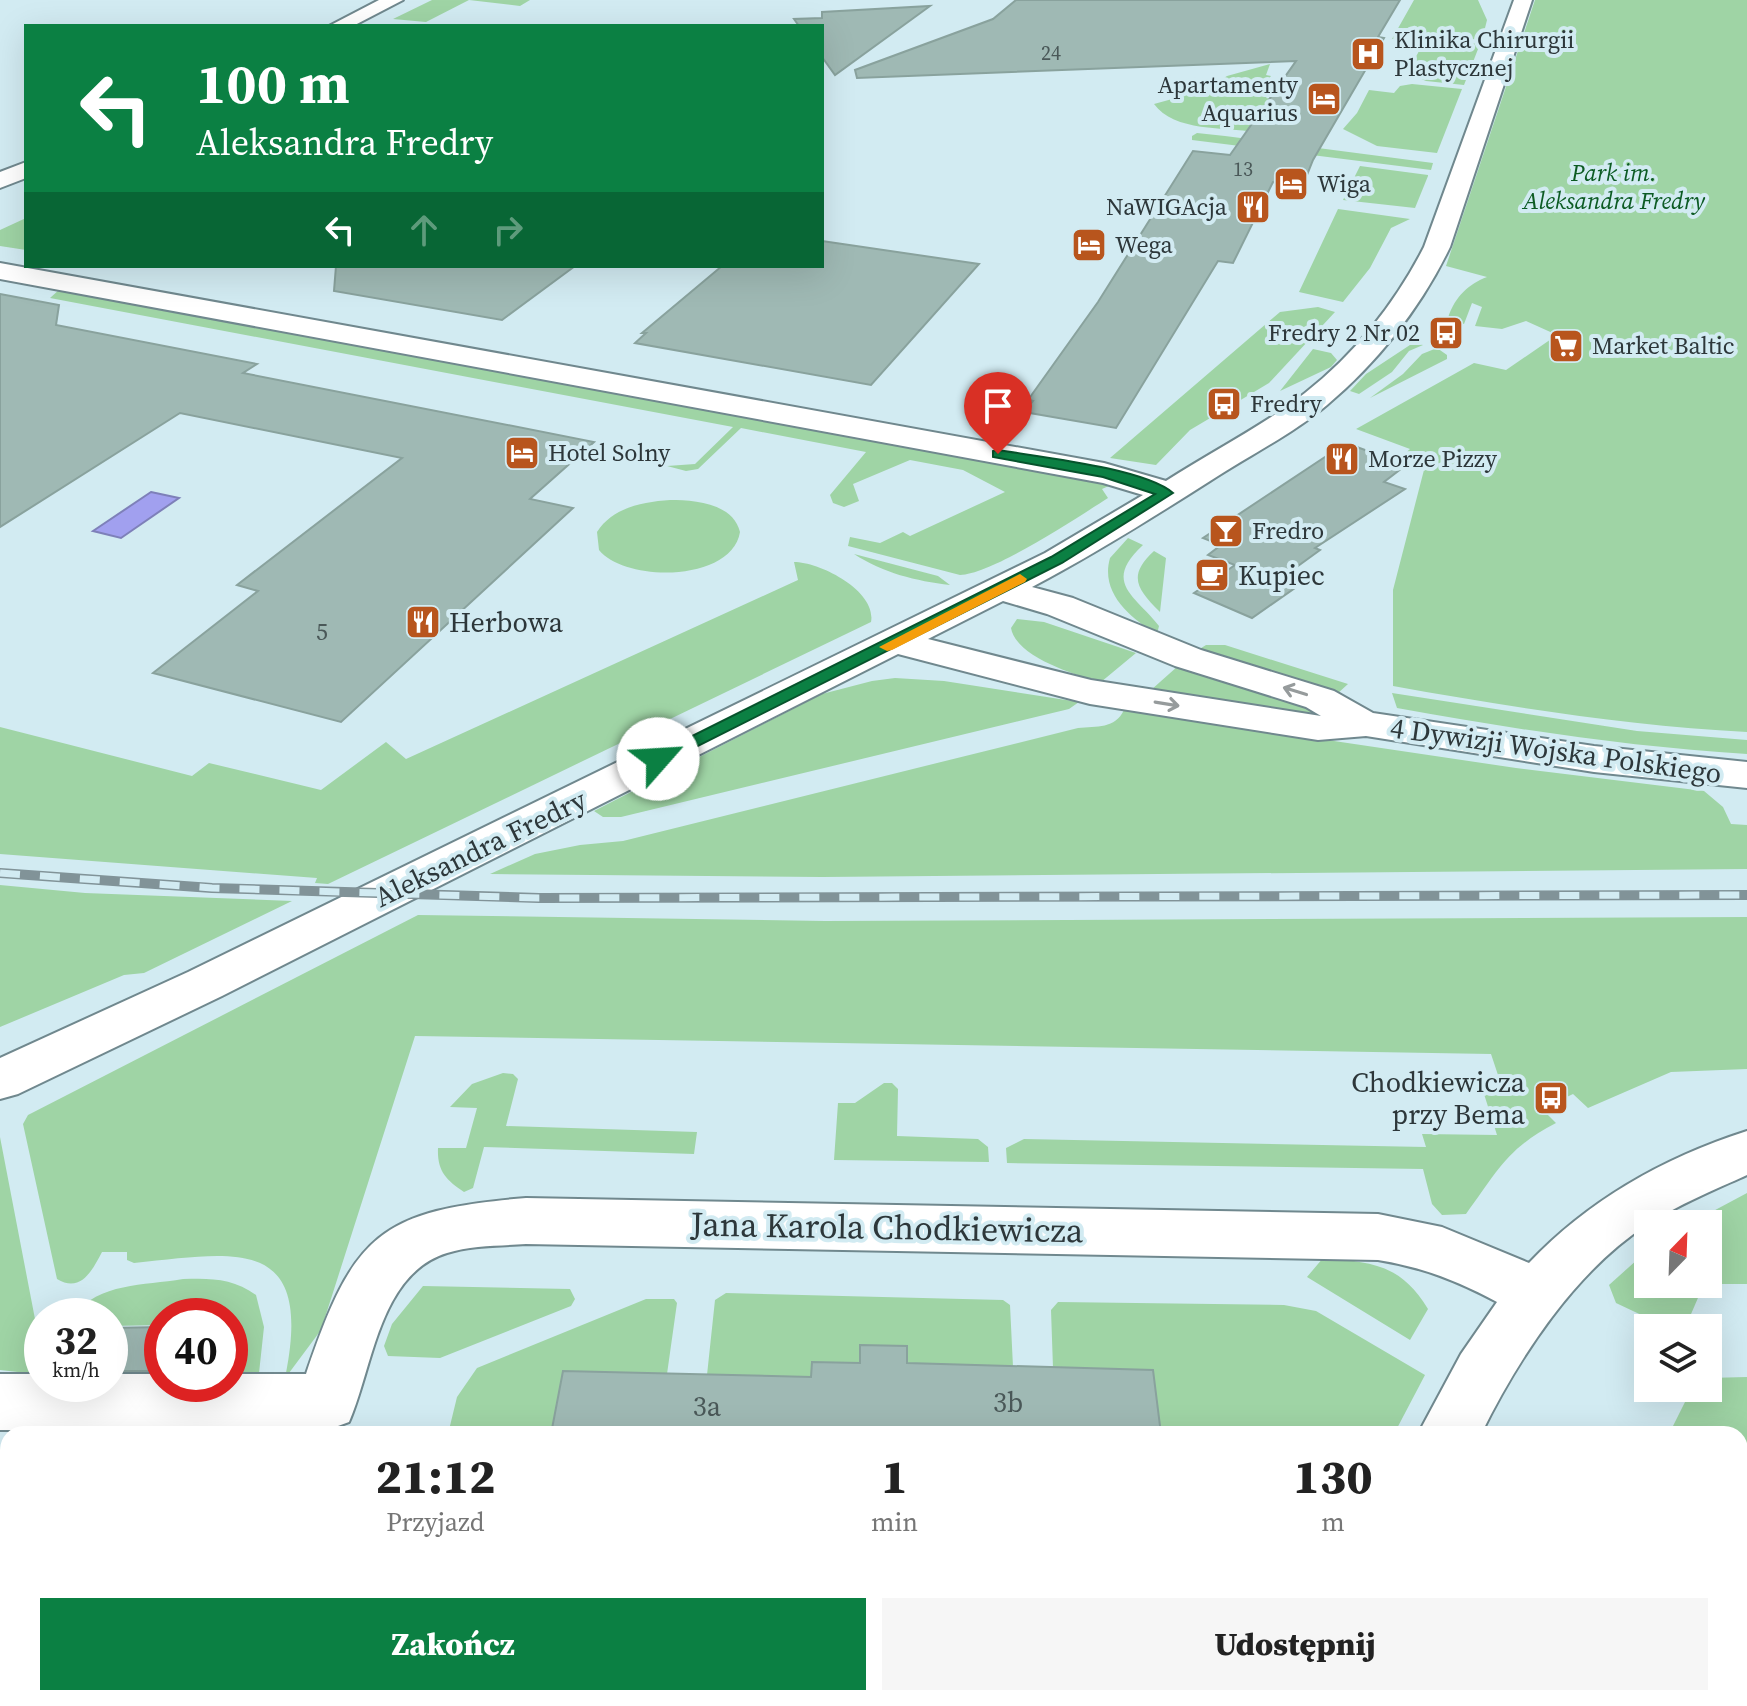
<!DOCTYPE html>
<html lang="pl">
<head>
<meta charset="utf-8">
<style>
  body { margin:0; font-family:"Source Serif 4",serif; background:#f6f6f6; color:#222; height:100vh; display:flex; flex-direction:column; font-size:30px; white-space:nowrap }
  * { box-sizing:border-box; margin:0 }
  p { font-size:26px; color:#767676 }
  .icon { flex:none; width:44px; height:44px; fill:none; stroke:currentColor; stroke-width:2; stroke-linecap:round; stroke-linejoin:round }
  .map { position:relative; flex:1; overflow:hidden }
  .sheet { position:absolute; left:0px; top:1426px; width:1748px; height:280px; display:flex; flex-direction:column; background:#fff; border-radius:24px 24px 0 0; box-shadow:0 8px 32px #0002 }
  .sheet>* { flex:none }
  .hud { position:absolute; left:24px; top:24px; width:800px; height:244px; border-radius:0px; box-shadow:0 8px 32px #0002; background:#0b8043; color:#fff; overflow:hidden }
  .needle { width:52px; rotate:23deg }
  .fabs { position:absolute; left:1634px; top:1210px; display:grid; gap:16px }
  .fabs a { display:grid; place-items:center; width:88px; height:88px; border-radius:0px; background:#fff; box-shadow:0 8px 32px #0002; font-size:40px }
  .speed { position:absolute; left:24px; top:1298px; display:flex; gap:16px; font-size:40px; font-weight:700; text-align:center }
  .speed>* { display:grid; place-content:center; width:104px; height:104px; border-radius:50%; background:#fff; box-shadow:0 8px 32px #0002; line-height:1 }
  .speed small { font-size:20px; font-weight:400 }
  .speed .limit { border:12px solid #d22; background:#fff; color:#111 }
  .pin { position:absolute; display:grid; place-items:center; width:68px; height:68px; color:#fff; margin:-82px -34px; border-radius:50% 50% 50% 0; rotate:-45deg; box-shadow:0 0 8px #0007 }
  .pin .icon { rotate:45deg }
  .me { position:absolute; width:88px; margin:-44px; rotate:64deg; stroke-linejoin:round; filter:drop-shadow(0 0 6px #0008) }
  .turn { display:flex; align-items:center; gap:28px; height:168px; padding:0 40px; font-size:36px }
  .turn .icon { width:104px; height:104px; stroke-width:2.5 }
  .turn b { display:block; font-size:56px; line-height:68px }
  .lanes { display:flex; align-items:center; height:76px; padding:0 40px; background:#0003; justify-content:center; gap:40px; direction:ltr }
  .lanes .off { opacity:.35 }
  .eta { display:flex; justify-content:space-evenly; align-items:center; height:136px; text-align:center }
  .eta b { font-size:48px; font-weight:800; line-height:56px }
  .cta { display:flex; gap:16px; margin-top:auto; padding:16px 40px }
  .cta a { flex:1; height:92px; border-radius:0px; background:#0b8043; color:#fff; font-size:32px; font-weight:800; line-height:92px; text-align:center }
  .cta a+a { background:#f6f6f6; color:#222 }
  .map>svg:first-child { display:block }
</style>
</head>
<body>
<div class="map">
<svg width="1747" height="1706" viewBox="0 0 1747 1706">
  <rect width="100%" height="100%" fill="#d2ebf2"/>
  <path fill="#9fd4a5" d="M432 0H530L520 6 469 0 426 22 393 19Z
    M1414 0H1478L1487 20 1482 40 1421 34 1392 39Z
    M1535 0H1747V732C1628 726 1510 707 1393 686V590L1425 466 1400 458 1410 449 1356 429 1474 363 1506 370 1557 335 1526 321 1502 329 1475 326 1482 307 1472 303 1464 324 1448 318C1455 296 1469 284 1487 277L1446 266Z
    M1443 40 1480 44 1464 85 1426 81 1407 73 1424 42Z
    M1270 64 1266 75 1271 76 1267 81 1270 82 1265 90 1271 91 1266 98 1272 99 1255 132C1225 127 1174 132 1154 104L1205 90 1227 76Z
    M1412 84 1462 89 1437 153 1377 146 1343 129 1357 113 1369 90 1394 93 1400 86Z
    M1197 133 1225 136 1433 163 1431 170 1192 140V136Z
    M1360 166 1428 175V176L1415 208 1343 200Z
    M1338 209 1410 219 1391 228 1370 268 1343 302 1299 292Z
    M26 218V250L0 246V230Z
    M60 289 1101 481 1111 485 1102 489 1108 498C1078 517 993 574 960 575L848 546 850 537 880 543 903 532 910 536 1005 492 963 470 910 460 853 484 859 501 844 507 833 503 830 495 866 452 741 428 698 469 686 471 667 466 695 464 733 427 50 298Z
    M1318 307 1335 312 1269 383 1239 401 1228 397 1212 407 1222 411 1190 430 1156 465 1110 458 1280 312Z
    M1413 343 1423 345 1409 351 1392 372 1359 394 1350 391 1366 374Z
    M1437 348 1447 355V359L1370 398 1403 374 1422 354Z
    M1313 349 1331 353 1337 360 1331 367 1280 391Z
    M670 500C694 500 733 503 740 532 732 582 626 583 599 550L597 532C613 507 643 502 670 500Z
    M1128 538 1143 545C1102 583 1135 595 1159 626L1157 634C1130 618 1100 593 1110 558Z
    M1154 551 1166 558 1160 612C1137 589 1127 576 1154 551Z
    M854 554 938 576 950 585C916 581 883 573 854 554Z
    M794 562C820 562 877 591 871 622L328 884 315 883 317 878 0 854V727L192 776 209 763 321 790 386 742 406 759 798 580Z
    M1017 619 1044 622 1136 653 1101 682C1075 675 1016 657 1011 628Z
    M1206 645H1225L1348 684 1337 694 1198 650Z
    M1178 666 1319 712 1320 715 1151 690Z
    M895 678 944 681 1079 702 1069 709 621 817H603L594 811 822 694 872 681Z
    M1392 693 1637 731 1747 740V754C1630 747 1513 729 1397 708Z
    M1124 710 1516 768 1704 791 1723 807 1731 824 1747 825V869L822 877 490 874 535 854 580 845 623 841 1078 728C1097 726 1115 729 1124 710Z
    M0 885 85 893 292 901 144 973 124 975 0 1027Z
    M418 915 825 921 1747 917V1069L1671 1072 1588 1108 1573 1094 1542 1109 1556 1123C1507 1148 1497 1172 1466 1214L1442 1215 1432 1204 1423 1169 1007 1163 1006 1148 1024 1139 1426 1147 1422 1134 1497 1135 1484 1094 1504 1093 1491 1054 415 1036 321 1330 289 1373H286C313 1234 234 1253 134 1263L127 1260V1252H102C93 1269 81 1294 57 1279L23 1124 28 1115Z
    M503 1073 513 1074 518 1079 506 1126 697 1132 694 1154 484 1147 473 1188 464 1192C446 1180 437 1171 438 1148H466L477 1108 450 1107 472 1084Z
    M884 1083H892L898 1089 897 1136 978 1139 988 1147 989 1162 834 1160 838 1103H855Z
    M0 1137 40 1345 36 1374 0 1370Z
    M1747 1193V1284H1704L1685 1328H1669L1616 1303 1609 1285 1648 1250V1284H1708V1224H1689Z
    M1323 1258C1371 1262 1401 1264 1428 1309L1410 1340 1307 1277Z
    M183 1279C210 1278 233 1278 256 1295L264 1327 259 1373H235L242 1348 230 1347 234 1324H230V1316H162V1325L110 1326V1316H73C100 1282 143 1286 183 1279Z
    M423 1286 570 1289 575 1299 571 1306 440 1358 388 1356 384 1346 392 1324Z
    M726 1293 1003 1300 1010 1305 1013 1367 907 1363V1346L861 1345 860 1363 813 1362 811 1377 707 1375 715 1300Z
    M646 1299H674L677 1303 667 1374 551 1434H448L457 1397 477 1368Z
    M1058 1302 1284 1305 1316 1311 1425 1375 1394 1434H1161L1153 1370 1053 1368 1051 1310Z
    M1747 1377V1596H1740V1434H1669L1692 1388H1708V1378Z
    M0 1460H8V1520L0 1540Z
    M382 1698H1256L1251 1706H380Z
    M1623 1698H1708L1711 1706H1626Z"/>
  <path fill="#a1a0ef" stroke="#7e80b9" stroke-width="2" d="M151 492 179 498 121 538 93 531Z"/>
  <path fill="#9fb9b4" stroke="#89a29d" stroke-width="2" d="M1016 0H1400L1378 37 1384 38 1313 160 1303 185 1273 182 1233 263 1218 261 1116 428 1024 412 1033 401 1028 400 1098 302 1193 151 1230 155 1296 61 857 78 855 70 993 19Z
    M930 6 835 75 822 57V26H799L794 19 822 18V12Z
    M822 241 979 264 871 385 635 343 646 333H642L722 266H822Z
    M336 266H575L502 320 334 291Z
    M0 294 59 305 56 325 257 364 243 373 594 442 530 499 573 508 341 722 153 673 258 591 237 585 402 458 180 413 0 527Z
    M1346 443 1406 465 1384 482 1405 489 1315 548 1320 550 1287 574 1305 581 1252 618 1194 593 1235 565 1208 555 1221 545 1203 538Z
    M162 1327V1371H110V1328Z
    M860 1345 907 1346V1363L1153 1370 1161 1434H551L563 1371 811 1377 812 1362 860 1363Z"/>
  <g fill="none" stroke-linecap="round" stroke-linejoin="round">
    <g stroke="#70888e" stroke-width="4">
      <path id="minor" d="M379 0H403L353 26H329Z
        M1514 0H1532L1450 247C1421 307 1378 362 1327 405 1293 434 1248 456 1210 481 1152 518 1093 555 1032 587L1073 598 1201 650 1334 691 1373 713 1594 746 1747 762V788L1594 772 1366 736 1318 740 1090 704 898 654 222 996 18 1094 0 1099V1058L188 972 1045 553 1143 495 1103 483 0 279V263L1104 463 1166 481C1211 452 1264 425 1305 393 1355 354 1396 302 1424 247ZM1003 601 1047 614 1175 666 1306 707 1321 716 1091 680 928 639Z
        M26 162V178L0 188V172Z
        M1747 1131V1175C1714 1190 1678 1205 1648 1224 1575 1271 1519 1357 1481 1434H1418L1461 1354 1497 1302C1458 1281 1422 1267 1378 1260L526 1244C500 1246 472 1245 447 1253 379 1274 373 1367 349 1422L327 1430H0V1374H42V1384H110V1374H162V1384H230V1374H306C353 1235 379 1210 526 1198L1378 1214 1442 1227 1529 1263C1590 1199 1663 1158 1747 1131Z
        M208 1698H278L275 1706H205Z
        M1286 1698H1357L1354 1706H1283Z"/>
    </g>
    <use href="#minor" fill="#fff" fill-rule="evenodd"/>
    <g stroke="#819398" stroke-width="10">
      <path id="rail" d="M0 873 212 888 539 898 1747 895"/>
    </g>
    <use href="#rail" stroke="#d2ebf2" stroke-width="7" stroke-dasharray="20" stroke-linecap="butt"/>
  </g>
  <defs><path id="oneway-shaft" d="M-6 0H5M1.5-3L5.5 0L1.5 3" fill="none" stroke-width="1.6" stroke-linecap="round" stroke-linejoin="round" transform="scale(2)"/></defs>
  <g stroke="#969b9c">
    <use href="#oneway-shaft" transform="translate(1295 691) rotate(-163)"/>
    <use href="#oneway-shaft" transform="translate(1167 704) rotate(9)"/>
  </g>
  <path fill="#0b8043" stroke="#07532c" stroke-width="2" d="M998 450C1039 457 1144 468 1173 493L1062 563 664 763H652L650 759 652 756 1051 557 1155 494 1103 477 993 457V451Z"/>
  <path fill="#f59e0b" d="M1020 574 1027 579 1025 582 892 650 887 651 879 647Z"/>
  <defs>
    <g id="hospital-square" transform="scale(1.8)"><rect x="-9" y="-9" width="18" height="18" rx="4" fill="#b8551d" stroke="#d2ebf2"/><path d="M-5-5h3v3.5h4V-5h3V5h-3V1.5h-4V5h-3Z" fill="#fff"/></g>
    <g id="hotel-square" transform="scale(1.8)"><rect x="-9" y="-9" width="18" height="18" rx="4" fill="#b8551d" stroke="#d2ebf2"/><path d="M-6-4.5h1.5V1H6V5H4.5V3h-9V5H-6ZM-4 0a1.8 1.8 0 1 1 3.6 0ZM.5 0V-2.5h3Q6-2.5 6 0Z" fill="#fff"/></g>
    <g id="restaurant-square" transform="scale(1.8)"><rect x="-9" y="-9" width="18" height="18" rx="4" fill="#b8551d" stroke="#d2ebf2"/><path d="M-5-6h1v4h1v-4h1v4h1v-4h1v5L-1.5 .5V6h-2V.5L-5-1ZM5-6V6H3V1.5H1.5Q1.5-4 5-6Z" fill="#fff"/></g>
    <g id="bus-square" transform="scale(1.8)"><rect x="-9" y="-9" width="18" height="18" rx="4" fill="#b8551d" stroke="#d2ebf2"/><path d="M-5-6H5V4H4V6H2V4H-2V6H-4V4H-5ZM-3.5-4V0h7V-4ZM-3.5 1.2v1.5H-2V1.2ZM2 1.2v1.5H3.5V1.2Z" fill="#fff"/></g>
    <g id="supermarket-square" transform="scale(1.8)"><rect x="-9" y="-9" width="18" height="18" rx="4" fill="#b8551d" stroke="#d2ebf2"/><path d="M-6-5.5h2.5l.6 2H6L4.5 2H-2.5L-4.4-4H-6ZM-1.5 3.2a1.3 1.3 0 1 0 .1 0ZM3 3.2a1.3 1.3 0 1 0 .1 0Z" fill="#fff"/></g>
    <g id="bar-square" transform="scale(1.8)"><rect x="-9" y="-9" width="18" height="18" rx="4" fill="#b8551d" stroke="#d2ebf2"/><path d="M-6-5H6L.8 .8V4.5H3.5V6h-7V4.5H-.8V.8Z" fill="#fff"/></g>
    <g id="cafe-square" transform="scale(1.8)"><rect x="-9" y="-9" width="18" height="18" rx="4" fill="#b8551d" stroke="#d2ebf2"/><path d="M-5.5-4.5H6V0H3Q3 3.5 0 3.5H-2.5Q-5.5 3.5-5.5 0ZM3-3.2v2h1.7v-2ZM-6 4.5H4V6H-6Z" fill="#fff"/></g>
  </defs>
  <g fill-rule="evenodd">
    <use href="#hospital-square" x="1368" y="54"/>
    <use href="#hotel-square" x="1324" y="99"/>
    <use href="#hotel-square" x="1291" y="184"/>
    <use href="#restaurant-square" x="1253" y="207"/>
    <use href="#hotel-square" x="1089" y="245"/>
    <use href="#bus-square" x="1446" y="333"/>
    <use href="#supermarket-square" x="1566" y="346"/>
    <use href="#bus-square" x="1224" y="404"/>
    <use href="#hotel-square" x="522" y="453"/>
    <use href="#restaurant-square" x="1342" y="459"/>
    <use href="#bar-square" x="1226" y="531"/>
    <use href="#cafe-square" x="1212" y="575"/>
    <use href="#restaurant-square" x="423" y="622"/>
    <use href="#bus-square" x="1551" y="1098"/>
  </g>
  <g text-anchor="middle" stroke-width="8" stroke-linejoin="round" paint-order="stroke">
    <g font-size="20" fill="#4a5858">
      <text x="1051" y="60">24</text>
      <text x="1243" y="176">13</text>
    </g>
    <g font-size="24" fill="#2d373a" stroke="#d2ebf2" text-anchor="start">
      <text x="1394" y="48">Klinika Chirurgii<tspan x="1394" dy="28">Plastycznej</tspan></text>
      <text x="1298" y="93" text-anchor="end">Apartamenty<tspan x="1298" dy="28">Aquarius</tspan></text>
      <text x="1317" y="192">Wiga</text>
      <text x="1227" y="215" text-anchor="end">NaWIGAcja</text>
      <text x="1115" y="253">Wega</text>
      <text x="1420" y="341" text-anchor="end">Fredry 2 Nr 02</text>
      <text x="1592" y="354">Market Baltic</text>
      <text x="1250" y="412">Fredry</text>
      <text x="548" y="461">Hotel Solny</text>
      <text x="1368" y="467">Morze Pizzy</text>
      <text x="1252" y="539">Fredro</text>
    </g>
    <g font-size="24" font-style="italic" fill="#0c5b23" stroke="#d2ebf2">
      <text x="1614" y="181">Park im.<tspan x="1614" dy="28">Aleksandra Fredry</tspan></text>
    </g>
    <g font-size="24" fill="#4a5858">
      <text x="322" y="640">5</text>
    </g>
    <g font-size="28" fill="#2d373a" stroke="#d2ebf2" text-anchor="start">
      <text x="1238" y="585">Kupiec</text>
      <text x="449" y="632">Herbowa</text>
      <text x="1525" y="1092" text-anchor="end">Chodkiewicza<tspan x="1525" dy="32">przy Bema</tspan></text>
    </g>
    <g font-size="28" fill="#2d373a" stroke="#d2ebf2">
      <text transform="translate(1556 750) rotate(8)" y="10">4 Dywizji Wojska Polskiego</text>
      <text transform="translate(480 848) rotate(-26)" y="10">Aleksandra Fredry</text>
    </g>
    <g font-size="28" fill="#4a5858">
      <text x="1008" y="1412">3b</text>
      <text x="707" y="1416">3a</text>
    </g>
    <g font-size="34" fill="#2d373a" stroke="#d2ebf2">
      <text transform="translate(887 1227) rotate(1)" y="12">Jana Karola Chodkiewicza</text>
    </g>
  </g>
</svg>
<div class="fabs">
<a><svg class="needle" viewBox="-14 -14 28 28"><path d="M0-13l5 13h-10z" fill="#e53935"/><path d="M0 13l5-13h-10z" fill="#767676"/></svg></a>
<a><svg class="icon" aria-label="layers" viewBox="0 0 24 24"><path d="M12 4l9 5-9 5-9-5zM3 14l9 5 9-5"/></svg></a>
</div>
<div class="speed"><div>32<small>km/h</small></div><div class="limit">40</div></div>
<div class="pin" style="left:998px;top:454px;background:#d93025"><svg class="icon" aria-label="arrive" viewBox="0 0 24 24"><path d="M6 21V4h12l-3 4 3 4H6"/></svg></div>
<svg class="me" style="left:658px;top:759px" viewBox="-20 -20 40 40"><circle r="19" fill="#fff"/><path d="M0-13L10 11 0 6-10 11z" fill="#0b8043"/></svg>
<div class="hud">
<div class="turn"><svg class="icon" aria-label="left" viewBox="0 0 24 24"><path d="M17 20v-9H6M10 6l-5 5 5 5"/></svg><div><b>100 m</b>Aleksandra Fredry</div></div>
<div class="lanes"><svg class="icon" aria-label="left" viewBox="0 0 24 24"><path d="M17 20v-9H6M10 6l-5 5 5 5"/></svg><svg class="icon off" aria-label="ahead" viewBox="0 0 24 24"><path d="M12 20V5M6 11l6-6 6 6"/></svg><svg class="icon off" aria-label="right" viewBox="0 0 24 24"><path d="M7 20v-9h11M14 6l5 5-5 5"/></svg></div>
</div>
<section class="sheet">
<div class="eta">
<div><b>21:12</b><p>Przyjazd</p></div>
<div><b>1</b><p>min</p></div>
<div><b>130</b><p>m</p></div>
</div>
<div class="cta"><a>Zakończ</a><a>Udostępnij</a></div>
</section>
</div>
</body>
</html>
